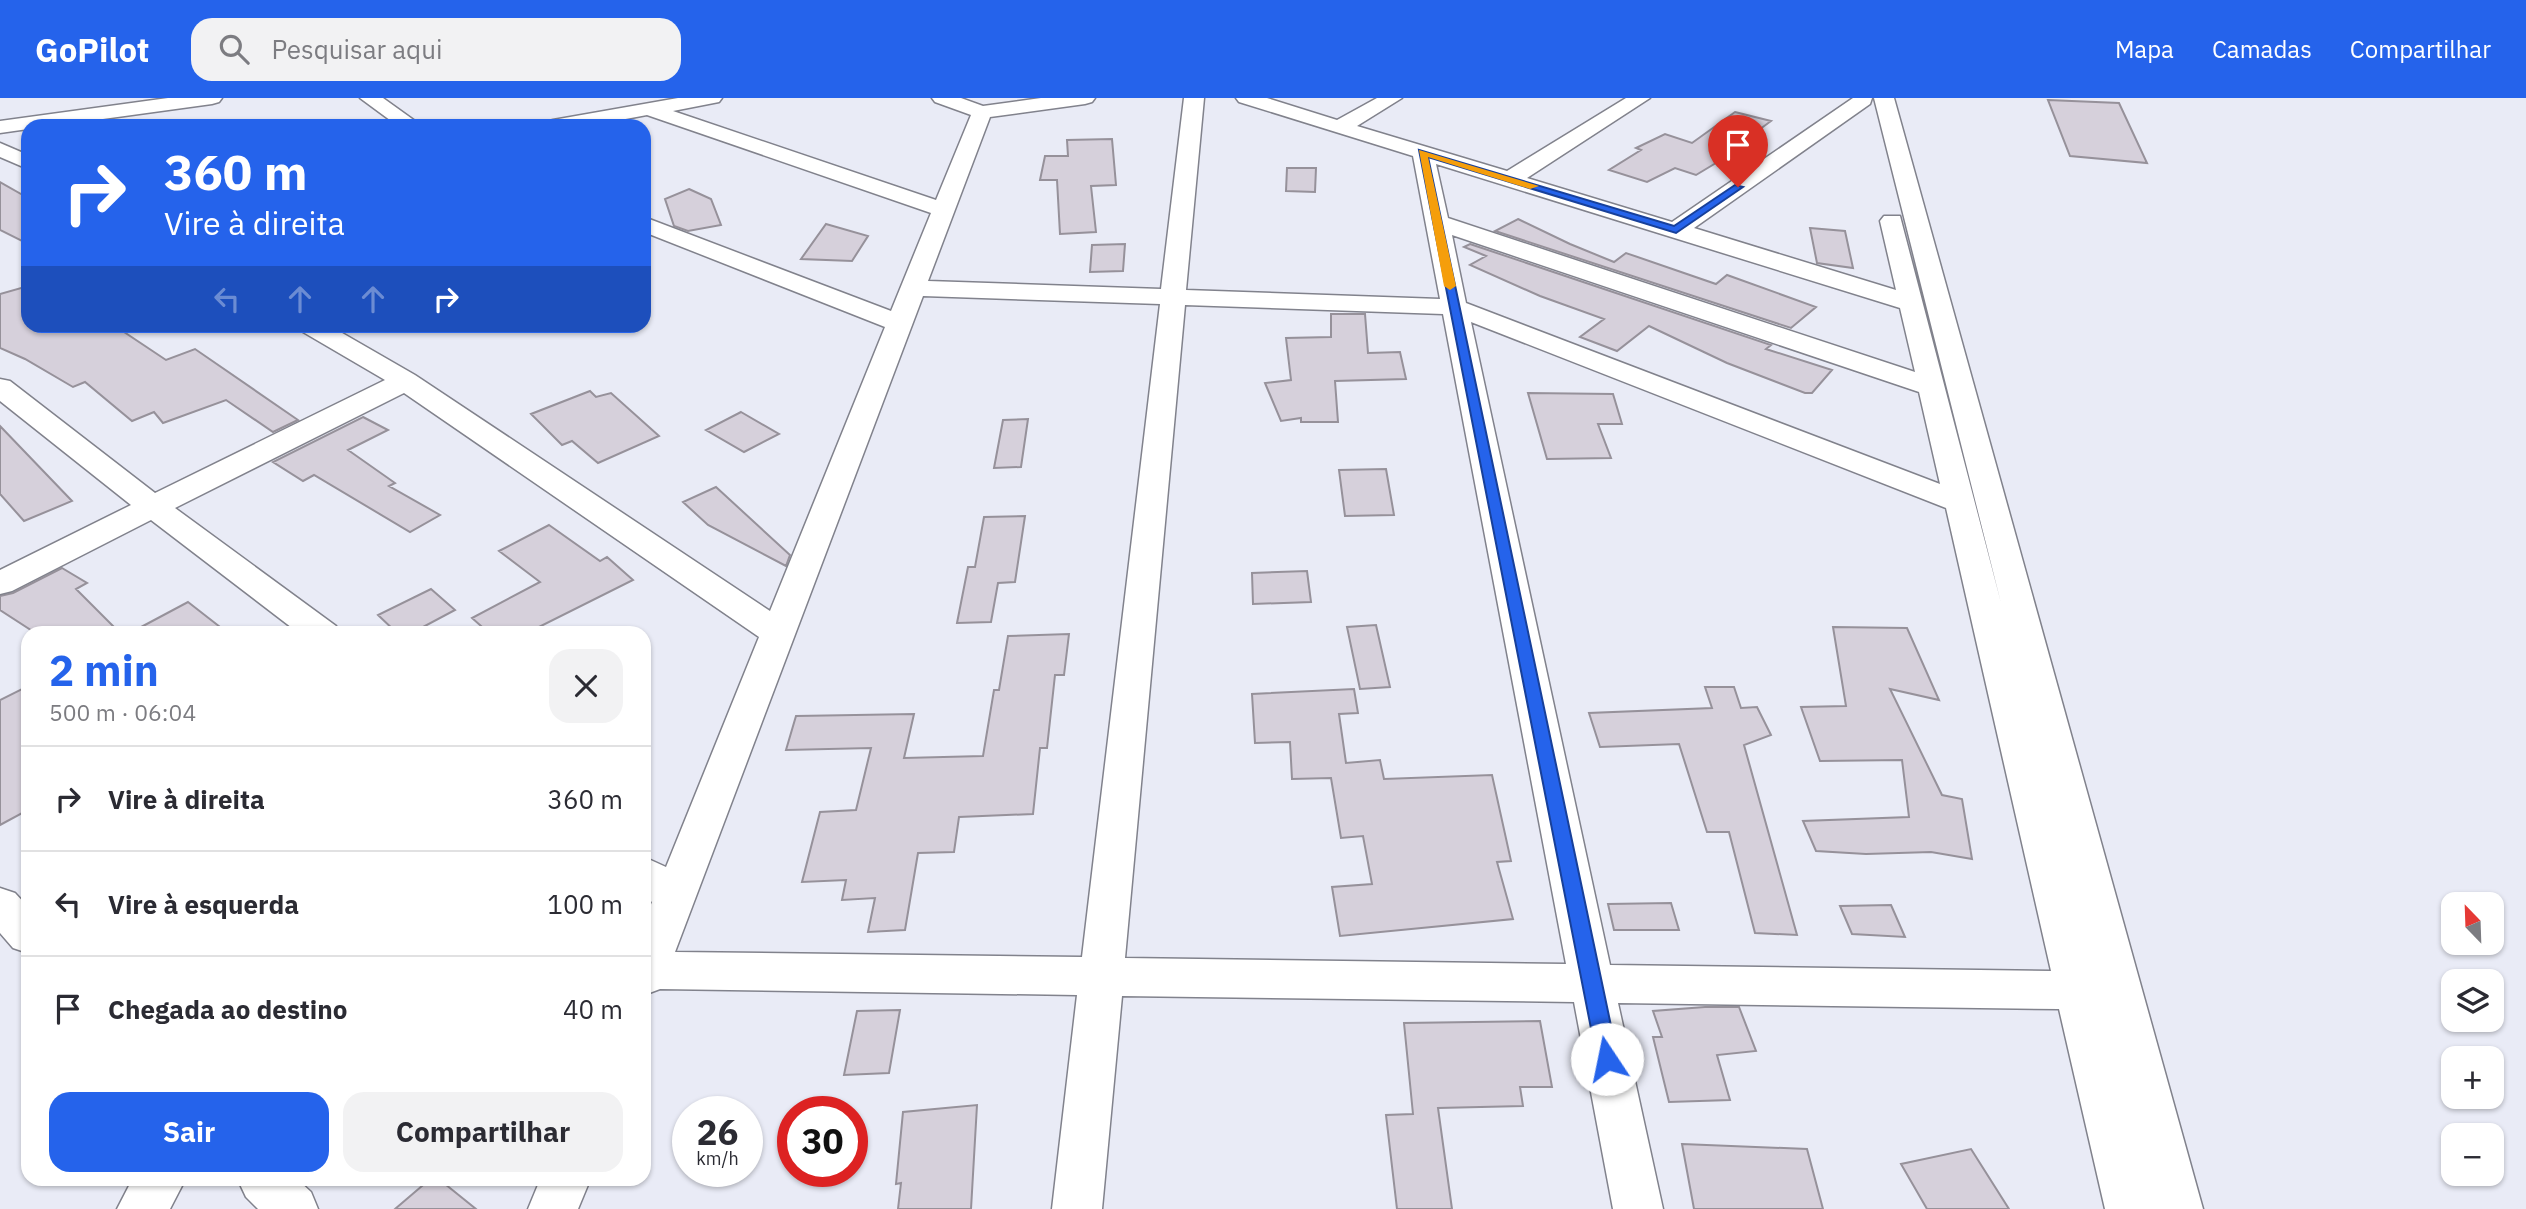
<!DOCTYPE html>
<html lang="pt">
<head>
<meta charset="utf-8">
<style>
  body { margin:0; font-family:"IBM Plex Sans",sans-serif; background:#f2f2f3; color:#2b2b33; height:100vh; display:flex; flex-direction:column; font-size:26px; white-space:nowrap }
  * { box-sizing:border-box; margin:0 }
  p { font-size:23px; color:#7c7c81 }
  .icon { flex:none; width:38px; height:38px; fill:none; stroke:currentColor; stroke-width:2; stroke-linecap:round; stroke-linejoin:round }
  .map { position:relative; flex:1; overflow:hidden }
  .drawer { position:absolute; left:21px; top:528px; width:630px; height:560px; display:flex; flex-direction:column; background:#fff; border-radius:21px; box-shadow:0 2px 5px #0004 }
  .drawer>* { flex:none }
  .guide { position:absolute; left:21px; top:21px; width:630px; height:214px; border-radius:21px; box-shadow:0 2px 5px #0004; background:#2563eb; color:#fff; overflow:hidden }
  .needle { width:46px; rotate:337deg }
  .tools { position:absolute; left:2441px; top:794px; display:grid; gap:14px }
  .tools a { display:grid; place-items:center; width:63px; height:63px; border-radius:14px; background:#fff; box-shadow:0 2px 5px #0004; font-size:35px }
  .speed { position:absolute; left:672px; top:998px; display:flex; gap:14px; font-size:35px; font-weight:700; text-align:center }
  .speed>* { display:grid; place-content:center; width:91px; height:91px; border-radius:50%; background:#fff; box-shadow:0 2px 5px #0004; line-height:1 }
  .speed small { font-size:18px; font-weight:400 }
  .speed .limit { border:10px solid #d22; background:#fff; color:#111 }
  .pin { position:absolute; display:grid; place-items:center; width:60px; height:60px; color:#fff; margin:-72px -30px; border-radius:50% 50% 50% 0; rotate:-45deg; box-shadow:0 0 7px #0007 }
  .pin .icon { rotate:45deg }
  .me { position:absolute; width:77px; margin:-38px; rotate:349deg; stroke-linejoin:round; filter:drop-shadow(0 0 5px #0008) }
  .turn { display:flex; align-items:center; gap:24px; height:147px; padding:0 28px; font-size:32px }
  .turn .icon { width:91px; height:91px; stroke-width:2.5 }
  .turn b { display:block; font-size:49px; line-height:60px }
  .lanes { display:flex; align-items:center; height:66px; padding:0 28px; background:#0003; justify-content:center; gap:35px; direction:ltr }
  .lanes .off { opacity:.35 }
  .round { display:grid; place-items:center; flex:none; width:74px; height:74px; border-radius:21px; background:#f2f2f3 }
  .overview { display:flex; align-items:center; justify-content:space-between; height:119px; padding:0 28px }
  h1 { font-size:42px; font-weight:800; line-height:52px; color:#2563eb }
  .button { display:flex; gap:14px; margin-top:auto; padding:14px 28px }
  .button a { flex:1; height:80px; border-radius:21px; background:#2563eb; color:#fff; font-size:28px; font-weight:800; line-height:80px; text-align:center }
  .button a+a { background:#f2f2f3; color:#2b2b33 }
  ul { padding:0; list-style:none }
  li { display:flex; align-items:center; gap:21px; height:105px; padding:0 28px; border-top:2px solid #e1e1e2 }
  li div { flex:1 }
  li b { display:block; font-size:26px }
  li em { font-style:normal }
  header { display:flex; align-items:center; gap:42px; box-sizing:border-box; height:98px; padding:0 35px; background:#2563eb; color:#fff }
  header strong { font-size:33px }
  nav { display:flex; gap:38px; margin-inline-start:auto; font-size:24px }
  .search { width:490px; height:63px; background:#f2f2f3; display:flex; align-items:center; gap:18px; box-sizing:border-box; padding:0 24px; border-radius:21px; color:#7c7c81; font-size:26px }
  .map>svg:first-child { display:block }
</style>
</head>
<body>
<header>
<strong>GoPilot</strong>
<div class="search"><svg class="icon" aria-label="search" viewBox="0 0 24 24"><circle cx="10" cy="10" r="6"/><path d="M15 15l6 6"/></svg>Pesquisar aqui</div>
<nav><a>Mapa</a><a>Camadas</a><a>Compartilhar</a></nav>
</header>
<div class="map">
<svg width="2526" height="1111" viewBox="0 0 2526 1111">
  <rect width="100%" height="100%" fill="#e9ebf6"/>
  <path fill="#d6d0db" stroke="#96919a" stroke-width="2" d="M2048 2 2119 5 2147 65 2070 58Z
    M1735 14 1771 23 1752 37 1759 39 1696 77 1675 70 1647 84 1609 72 1641 52 1636 50 1665 36 1692 45Z
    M1112 41 1116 87 1091 88 1096 134 1060 136 1057 82H1040L1045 58H1068L1067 42Z
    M1287 70H1316L1315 94 1286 93Z
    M0 84 28 100V146L0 132Z
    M689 91 711 101 721 127 688 133 674 128 665 101Z
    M1518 121 1570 146 1614 164 1626 155 1716 186 1727 177 1816 209 1791 230 1495 133Z
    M826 126 868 138 852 163 801 161Z
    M1810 130 1845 133 1853 170 1817 165Z
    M1125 146 1123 173 1090 174 1092 147Z
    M1470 146 1771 247 1766 251 1832 272 1812 295H1805L1727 265 1649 228 1617 253 1580 239 1604 221 1540 198 1470 167 1486 158 1464 149Z
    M28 188V228H115L166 262 195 251 298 322 273 334 226 302 163 325 154 314 132 323 85 284 73 289 25 261 0 250V196Z
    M1331 216H1365L1368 255 1400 254 1406 281 1335 283 1338 324H1301V320L1281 323 1265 285 1291 282 1286 240 1331 239Z
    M590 293 596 299 611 295 659 338 598 365 572 343 562 347 531 316Z
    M1528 295 1613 296 1622 326H1598L1611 360 1547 361Z
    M741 314 779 336 744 354 706 332Z
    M363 319 388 332 348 352 395 385 389 388 440 417 410 434 314 377 303 383 273 364Z
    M1028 321 1021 369 994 370 1003 322Z
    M0 328 72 403 24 423 0 396Z
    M1386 371 1394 417 1345 418 1339 372Z
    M716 389 790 457 786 468 708 427 683 404Z
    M1025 418 1015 484 998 485 991 524 957 525 968 469H975L984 419Z
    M549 427 600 463 607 459 633 482 525 536H490L472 520 540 484 499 453Z
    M62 470 87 485 76 491 121 536H37L0 512V498L13 495Z
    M1307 473 1311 504 1253 506 1252 475Z
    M431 491 455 512 410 536H398L378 517Z
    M188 504 229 536H128Z
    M1376 527 1390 589 1360 591 1347 529Z
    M1833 529 1907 530 1939 602 1890 591 1942 697 1962 701 1972 761 1931 754 1866 756 1816 753 1803 723 1909 719 1902 662 1820 663 1801 609 1846 608Z
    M1069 536 1064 577H1055L1047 650H1040L1033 716 959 719 954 754 918 755 905 832 868 834 875 800 842 802 846 782 802 784 820 714 856 712 871 650 786 652 796 618 914 616 904 660 983 658 994 592H999L1008 538Z
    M28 588V712L0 727V602Z
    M1705 589H1734L1741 610 1757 609 1771 637 1744 647 1797 837 1755 835 1729 734H1707L1679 646 1600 649 1589 615 1712 610Z
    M1354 591 1358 615 1339 616 1346 665 1380 662 1384 681 1492 677 1511 763 1497 764 1513 821 1340 838 1332 789 1372 786 1363 738 1341 740 1331 680 1292 681 1290 644 1255 645 1252 596Z
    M1671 805 1679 832H1614L1608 806Z
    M1891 807 1905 839 1852 836 1840 808Z
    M1705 909H1739L1756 953 1717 957 1730 1002 1669 1004 1653 939H1662L1653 913Z
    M900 912 889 975 844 977 857 913Z
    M1540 923 1552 989H1520L1523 1008 1438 1010 1452 1111H1397L1386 1017 1413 1016 1404 925Z
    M977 1007 971 1111H898L901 1085 896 1086 903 1014Z
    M1682 1046 1807 1051 1823 1111H1694Z
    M1971 1051 2009 1111H1927L1901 1066Z
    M429 1082H440L476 1111H395Z"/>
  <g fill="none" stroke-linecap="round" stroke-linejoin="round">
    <g stroke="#81828c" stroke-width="3">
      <path id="minor" d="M168 0H222L219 4 212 6 52 28H28V31L0 35V23Z
        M360 0H383L422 28H398Z
        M678 0H722L719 4 673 13 936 102 971 17 935 4 932 0H961L983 8 1041 0H1095L1092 4 1085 6 990 19 928 183 1161 191 1184 0H1204L1186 192 1440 201 1413 58 1239 4 1236 0H1267L1337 22 1377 0H1402L1357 28 1507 73 1626 0H1650L1527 80 1672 124 1853 0H1872L1870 6 1694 130 1896 192 1880 123 1884 118H1900L2001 505 1874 0H1894L2203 1111H2105L2059 911 1618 905 1663 1111H1613L1574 904 1122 898 1102 1111H1052L1077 897 660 891 644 897V824L652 804 644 798V759L666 769 759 539 404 295 175 410 336 528 341 536H300L151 422 12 493 0 496V472L131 407 0 303V281L10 283 155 395 385 282 303 234 299 228H330L415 277 770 513 885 229 644 134V119L891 213 931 115 647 17 588 28H543L546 24 553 22ZM1436 66 1900 210 1915 274 1448 120ZM1452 137 1919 294 1940 386 1466 205ZM923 198 1160 206 1082 859 675 854ZM1185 207 1443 216 1566 866 1125 860ZM1471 224 1946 410 2051 873 1610 867Z
        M0 45 28 57V71L0 59Z
        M0 790 15 795 28 809V855L13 850 0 835Z
        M132 1082H185L170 1111H117Z
        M238 1082H298L311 1094 318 1111H258L246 1099Z
        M540 1082H590L578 1111H528Z"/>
    </g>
    <use href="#minor" fill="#fff" fill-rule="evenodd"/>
  </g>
  <path fill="#2563eb" stroke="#184099" stroke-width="2" d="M1419 52 1674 128 1735 87 1743 89 1676 135 1428 59 1618 961 1615 968 1607 970 1600 968 1597 961Z"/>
  <path fill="#f59e0b" d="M1419 52 1539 88 1530 91 1428 59 1456 188 1450 192 1444 188Z"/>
</svg>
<div class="tools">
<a><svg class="needle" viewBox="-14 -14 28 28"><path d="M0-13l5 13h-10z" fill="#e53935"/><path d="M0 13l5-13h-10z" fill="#7c7c81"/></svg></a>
<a><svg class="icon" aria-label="layers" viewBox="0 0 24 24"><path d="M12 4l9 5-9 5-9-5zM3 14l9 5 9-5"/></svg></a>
<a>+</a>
<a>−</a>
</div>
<div class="speed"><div>26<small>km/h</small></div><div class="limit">30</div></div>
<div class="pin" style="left:1738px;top:89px;background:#d93025"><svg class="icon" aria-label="arrive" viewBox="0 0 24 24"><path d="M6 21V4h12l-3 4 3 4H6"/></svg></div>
<svg class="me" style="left:1607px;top:961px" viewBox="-20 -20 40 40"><circle r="19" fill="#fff"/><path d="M0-13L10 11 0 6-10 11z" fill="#2563eb"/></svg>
<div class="guide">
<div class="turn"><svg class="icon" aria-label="right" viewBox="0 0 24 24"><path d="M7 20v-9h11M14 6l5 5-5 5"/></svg><div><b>360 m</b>Vire à direita</div></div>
<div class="lanes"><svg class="icon off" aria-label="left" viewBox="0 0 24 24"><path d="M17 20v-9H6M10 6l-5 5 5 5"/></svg><svg class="icon off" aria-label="ahead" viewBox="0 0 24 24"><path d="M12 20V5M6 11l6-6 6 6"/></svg><svg class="icon off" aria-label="ahead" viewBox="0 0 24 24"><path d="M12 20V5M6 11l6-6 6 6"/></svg><svg class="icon" aria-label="right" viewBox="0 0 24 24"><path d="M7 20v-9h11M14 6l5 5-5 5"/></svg></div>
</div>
<section class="drawer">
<div class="overview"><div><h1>2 min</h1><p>500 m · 06:04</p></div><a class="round"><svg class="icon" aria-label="close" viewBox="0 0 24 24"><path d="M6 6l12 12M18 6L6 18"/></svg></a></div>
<ul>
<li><svg class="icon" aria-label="right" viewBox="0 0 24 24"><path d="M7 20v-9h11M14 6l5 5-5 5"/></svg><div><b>Vire à direita</b></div><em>360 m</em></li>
<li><svg class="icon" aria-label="left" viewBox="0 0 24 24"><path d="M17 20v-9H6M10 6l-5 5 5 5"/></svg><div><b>Vire à esquerda</b></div><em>100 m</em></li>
<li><svg class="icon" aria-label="arrive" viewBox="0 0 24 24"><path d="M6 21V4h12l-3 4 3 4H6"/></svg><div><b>Chegada ao destino</b></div><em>40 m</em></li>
</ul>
<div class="button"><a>Sair</a><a>Compartilhar</a></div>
</section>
</div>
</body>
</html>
